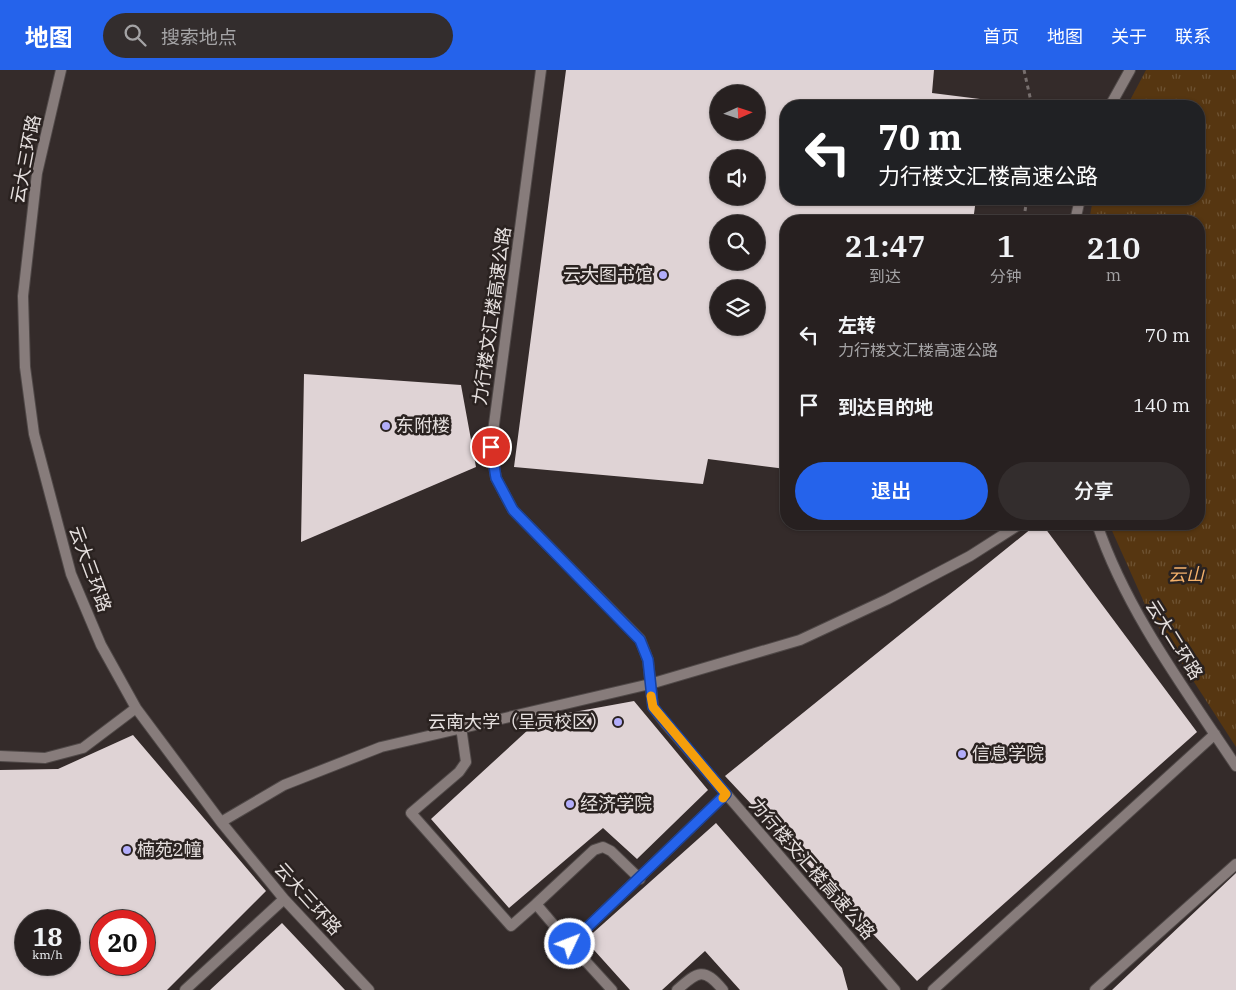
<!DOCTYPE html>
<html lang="zh">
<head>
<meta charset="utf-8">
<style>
  body { margin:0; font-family:"IBM Plex Serif","Noto Sans SC",serif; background:#332d2d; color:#f1f3f6; height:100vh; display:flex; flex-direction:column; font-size:19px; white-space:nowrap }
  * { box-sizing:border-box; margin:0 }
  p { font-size:16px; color:#a4a3a5 }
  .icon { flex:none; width:28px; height:28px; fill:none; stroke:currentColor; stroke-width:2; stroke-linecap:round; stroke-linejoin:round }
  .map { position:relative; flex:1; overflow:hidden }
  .drawer { position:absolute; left:780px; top:145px; width:425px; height:315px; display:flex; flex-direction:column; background:#272020; border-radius:20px; box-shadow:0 1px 4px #0004,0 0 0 1px #433e3e }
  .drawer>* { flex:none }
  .banner { position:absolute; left:780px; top:30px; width:425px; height:105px; border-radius:20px; box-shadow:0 1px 4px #0004,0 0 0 1px #433e3e; background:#202124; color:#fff; overflow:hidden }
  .needle { width:32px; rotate:87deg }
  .tools { position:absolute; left:710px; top:15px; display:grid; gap:10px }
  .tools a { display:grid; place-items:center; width:55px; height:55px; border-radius:50%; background:#272020; box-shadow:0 1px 4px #0004,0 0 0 1px #433e3e; font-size:25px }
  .speed { position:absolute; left:15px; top:840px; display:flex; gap:10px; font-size:25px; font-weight:700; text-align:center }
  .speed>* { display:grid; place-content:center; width:65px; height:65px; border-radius:50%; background:#272020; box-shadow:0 1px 4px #0004,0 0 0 1px #433e3e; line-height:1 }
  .speed small { font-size:12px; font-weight:400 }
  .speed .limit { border:8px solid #d22; background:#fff; color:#111 }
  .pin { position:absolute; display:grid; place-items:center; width:42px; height:42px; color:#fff; margin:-21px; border:2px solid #fff; border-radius:50%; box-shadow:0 1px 5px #0007 }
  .me { position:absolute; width:55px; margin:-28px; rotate:47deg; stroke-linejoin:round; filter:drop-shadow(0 0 4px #0008) }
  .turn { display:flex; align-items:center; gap:18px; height:105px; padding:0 15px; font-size:22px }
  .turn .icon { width:65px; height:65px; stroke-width:2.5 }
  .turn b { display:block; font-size:35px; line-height:42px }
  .eta { display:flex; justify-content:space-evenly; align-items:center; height:85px; text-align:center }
  .eta b { font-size:30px; font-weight:600; line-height:35px }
  .primary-button { display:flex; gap:10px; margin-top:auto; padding:10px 15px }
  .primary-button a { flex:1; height:58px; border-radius:30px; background:#2563eb; color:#fff; font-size:20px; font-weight:600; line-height:58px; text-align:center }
  .primary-button a+a { background:#332d2d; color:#f1f3f6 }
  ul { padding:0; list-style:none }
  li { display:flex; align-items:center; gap:15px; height:70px; padding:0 15px }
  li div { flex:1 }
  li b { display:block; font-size:19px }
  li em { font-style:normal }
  header { display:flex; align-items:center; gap:30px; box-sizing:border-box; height:70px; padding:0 25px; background:#2563eb; color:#fff }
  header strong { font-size:24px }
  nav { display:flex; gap:28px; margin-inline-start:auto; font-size:18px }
  .search { width:350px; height:45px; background:#332d2d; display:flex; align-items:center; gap:12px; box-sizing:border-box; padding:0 18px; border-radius:28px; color:#a4a3a5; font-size:19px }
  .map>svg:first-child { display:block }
</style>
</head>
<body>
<header>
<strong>地图</strong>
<div class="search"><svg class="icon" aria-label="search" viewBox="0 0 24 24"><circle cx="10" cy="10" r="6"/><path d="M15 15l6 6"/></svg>搜索地点</div>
<nav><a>首页</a><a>地图</a><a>关于</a><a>联系</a></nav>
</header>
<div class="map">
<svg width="1236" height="920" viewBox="0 0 1236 920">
  <defs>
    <pattern id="park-tufts" width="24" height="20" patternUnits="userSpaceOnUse" patternTransform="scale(1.25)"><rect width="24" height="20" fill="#563611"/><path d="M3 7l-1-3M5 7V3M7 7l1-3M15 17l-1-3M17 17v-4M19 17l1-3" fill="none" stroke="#6e5333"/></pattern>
  </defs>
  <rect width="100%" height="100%" fill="#342b2a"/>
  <path fill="url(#park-tufts)" d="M1146 0H1236V677L1147 539 1109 454H1199V151H1089L1093 129H1199V36H1127Z"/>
  <path fill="#dfd3d5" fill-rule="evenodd" d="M566 0H934L932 23 988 30 987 36H786V129H976L973 151H786V399L708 389 703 414 514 397ZM719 24H756V61H719ZM719 89H756V126H719ZM719 154H756V191H719ZM719 219H756V256H719Z
    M304 304 461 315 476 397 301 472Z
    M1037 454H1042L1197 662 917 911 725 706Z
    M634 631 708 720 637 789 603 758 509 838 431 749 541 648Z
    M133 665 266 821 167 920H0V700L58 699ZM26 851H69V894H26ZM101 851H144V894H101Z
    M716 753 842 898 848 920H740L705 881 662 920H630L585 870Z
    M1236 803V920H1112Z
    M282 853 345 920H210Z"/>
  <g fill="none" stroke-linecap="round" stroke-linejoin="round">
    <g stroke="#504948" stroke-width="12">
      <path id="lane" d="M61 0 37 103 23 226 25 297 34 364 71 504 101 575 136 638 221 752 284 829 369 920
        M541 0 491 377 496 408 513 440 640 569 648 590 653 637 666 654 895 920
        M1110 36 1130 0
        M1075 151 1080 129
        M1097 454C1127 542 1185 619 1236 696
        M461 657 466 692 459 702 411 743 511 856 536 834 570 874
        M0 686 45 688 83 678 136 638
        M221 752 284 715 381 677 650 614 800 570 888 529 970 486 1020 454
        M536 834 594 780 603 777 611 781 640 809
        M185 920 284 829
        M612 920 570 874 726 724
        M677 920C698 901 704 897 723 920
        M933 920 1215 664
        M1095 920 1236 794"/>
    </g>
    <path stroke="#776f6e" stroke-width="3" stroke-dasharray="4 4" stroke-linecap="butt" d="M1024 0 1032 36
      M1025 141 1027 129"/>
    <use href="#lane" stroke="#877c7b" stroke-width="10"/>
  </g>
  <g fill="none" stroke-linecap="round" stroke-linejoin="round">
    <g stroke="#184099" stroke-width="12">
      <path id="route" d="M491 377 496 408 513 440 640 570 648 590 653 637 726 724 570 874"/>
    </g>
    <use href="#route" stroke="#2563eb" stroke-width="9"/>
    <path stroke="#f59e0b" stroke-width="9" d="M651 626 653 637 726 724 723 728"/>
  </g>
  <g fill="#b2adfa" stroke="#2a2220" stroke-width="2">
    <circle cx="663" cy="205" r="5"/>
    <circle cx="386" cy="356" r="5"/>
    <circle cx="618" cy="652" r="5"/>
    <circle cx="962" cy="684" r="5"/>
    <circle cx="570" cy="734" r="5"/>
    <circle cx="127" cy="780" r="5"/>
  </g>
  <g text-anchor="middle" stroke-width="5" stroke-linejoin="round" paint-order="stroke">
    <g font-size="18" fill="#e6e0df" stroke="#2a2220">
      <text transform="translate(26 89) rotate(-79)" y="6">云大三环路</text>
      <text transform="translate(492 246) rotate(-82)" y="6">力行楼文汇楼高速公路</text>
      <text transform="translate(90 499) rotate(70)" y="6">云大三环路</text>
      <text transform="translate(1174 570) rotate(58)" y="6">云大二环路</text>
      <text transform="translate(812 799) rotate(49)" y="6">力行楼文汇楼高速公路</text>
      <text transform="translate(308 829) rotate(48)" y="6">云大三环路</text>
    </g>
    <g font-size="18" fill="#e6e0df" stroke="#2a2220" text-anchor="start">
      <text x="653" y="211" text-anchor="end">云大图书馆</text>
      <text x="396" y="362">东附楼</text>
      <text x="608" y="658" text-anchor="end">云南大学（呈贡校区）</text>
      <text x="972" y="690">信息学院</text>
      <text x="580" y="740">经济学院</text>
      <text x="137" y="786">楠苑2幢</text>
    </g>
    <g font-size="18" font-style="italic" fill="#f4b16b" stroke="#2a2220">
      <text x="1186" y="511">云山</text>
    </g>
  </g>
</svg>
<div class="tools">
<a><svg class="needle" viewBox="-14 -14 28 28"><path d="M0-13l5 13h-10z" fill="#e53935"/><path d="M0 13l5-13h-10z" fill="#a4a3a5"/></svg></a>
<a><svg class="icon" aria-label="sound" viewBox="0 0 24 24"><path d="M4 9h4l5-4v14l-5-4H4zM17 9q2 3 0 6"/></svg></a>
<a><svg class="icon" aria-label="search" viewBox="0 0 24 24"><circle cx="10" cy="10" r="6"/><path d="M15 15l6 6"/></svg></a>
<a><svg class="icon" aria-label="layers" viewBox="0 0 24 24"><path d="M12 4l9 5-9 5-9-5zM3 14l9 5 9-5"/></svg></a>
</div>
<div class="speed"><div>18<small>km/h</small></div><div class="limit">20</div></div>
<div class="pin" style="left:491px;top:377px;background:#d93025"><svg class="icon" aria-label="arrive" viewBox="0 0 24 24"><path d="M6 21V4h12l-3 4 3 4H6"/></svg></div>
<svg class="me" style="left:570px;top:874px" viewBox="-20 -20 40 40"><circle r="17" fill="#2563eb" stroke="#fff" stroke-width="3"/><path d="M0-11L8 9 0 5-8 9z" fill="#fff"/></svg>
<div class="banner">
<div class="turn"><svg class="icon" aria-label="left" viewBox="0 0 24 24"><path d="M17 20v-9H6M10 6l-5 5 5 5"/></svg><div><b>70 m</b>力行楼文汇楼高速公路</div></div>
</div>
<section class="drawer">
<div class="eta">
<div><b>21:47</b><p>到达</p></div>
<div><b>1</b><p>分钟</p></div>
<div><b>210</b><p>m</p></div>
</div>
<ul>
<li><svg class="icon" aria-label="left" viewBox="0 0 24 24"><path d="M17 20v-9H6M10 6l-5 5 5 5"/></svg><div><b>左转</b><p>力行楼文汇楼高速公路</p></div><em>70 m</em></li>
<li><svg class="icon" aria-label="arrive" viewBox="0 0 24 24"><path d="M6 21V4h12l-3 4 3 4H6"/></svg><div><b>到达目的地</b></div><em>140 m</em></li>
</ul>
<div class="primary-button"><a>退出</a><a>分享</a></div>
</section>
</div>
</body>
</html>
